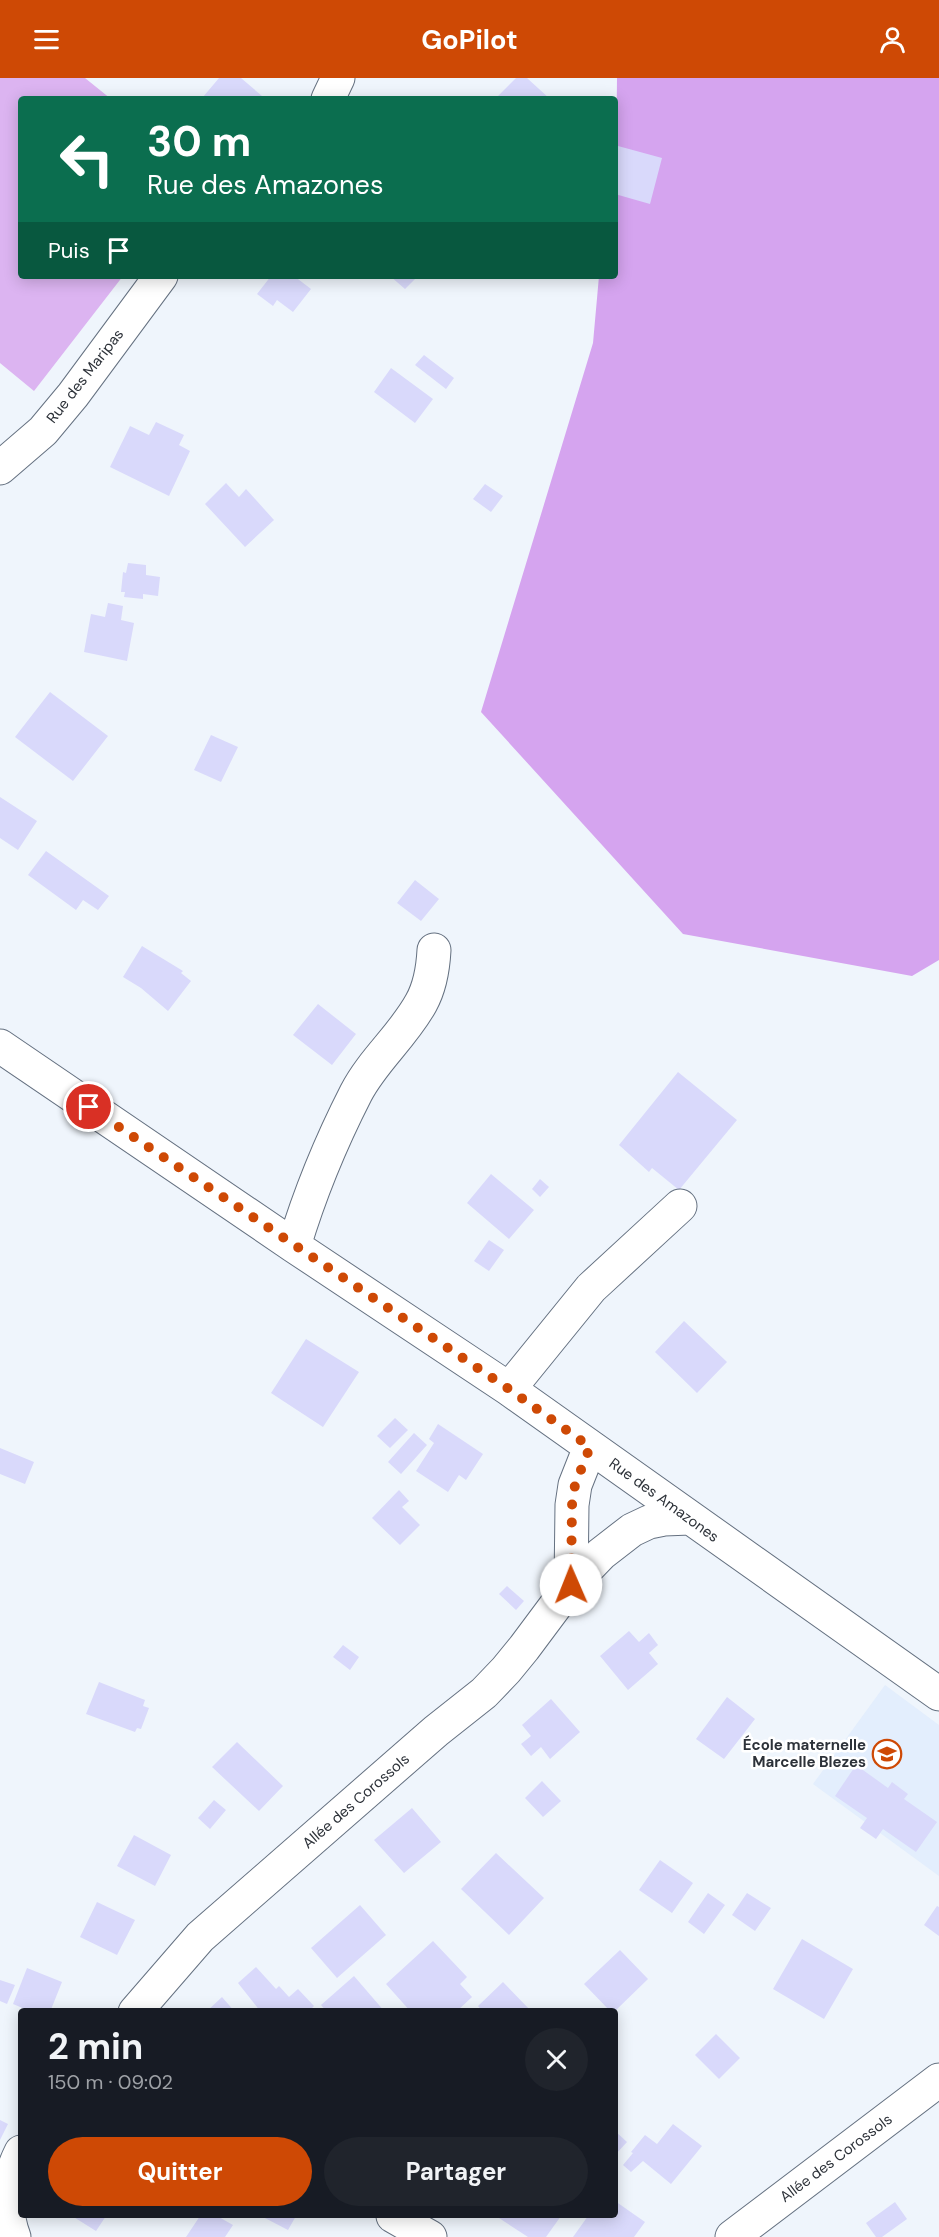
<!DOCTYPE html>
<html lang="fr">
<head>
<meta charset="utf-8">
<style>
  body { margin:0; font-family:"DM Sans",sans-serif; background:#20242c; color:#f1f3f6; height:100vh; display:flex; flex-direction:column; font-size:22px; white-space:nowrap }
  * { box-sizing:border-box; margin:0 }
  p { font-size:20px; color:#9ea1a6 }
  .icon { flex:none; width:33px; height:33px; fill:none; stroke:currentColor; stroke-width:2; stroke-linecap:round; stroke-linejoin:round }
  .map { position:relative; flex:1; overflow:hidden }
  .side { position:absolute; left:18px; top:1930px; width:600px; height:210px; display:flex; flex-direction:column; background:#171b24; border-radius:6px; box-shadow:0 3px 15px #0003 }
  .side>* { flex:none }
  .guide { position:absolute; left:18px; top:18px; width:600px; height:183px; border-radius:6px; box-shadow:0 3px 15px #0003; background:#0b6e4f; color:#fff; overflow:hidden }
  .pin { position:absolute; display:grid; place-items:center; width:51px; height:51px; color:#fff; margin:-26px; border:3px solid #fff; border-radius:50%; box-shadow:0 2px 6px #0007 }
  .me { position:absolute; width:66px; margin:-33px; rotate:359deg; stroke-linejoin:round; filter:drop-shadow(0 0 4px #0008) }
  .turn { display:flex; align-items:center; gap:21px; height:126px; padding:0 30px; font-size:27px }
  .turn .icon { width:78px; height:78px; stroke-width:2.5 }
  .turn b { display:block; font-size:42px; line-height:51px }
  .then { display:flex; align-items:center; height:57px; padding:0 30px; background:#0003; gap:12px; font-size:22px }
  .round { display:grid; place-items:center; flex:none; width:63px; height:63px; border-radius:32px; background:#20242c }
  .head { display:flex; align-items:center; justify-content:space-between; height:102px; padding:0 30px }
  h1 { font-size:36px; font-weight:700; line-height:45px }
  .action { display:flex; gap:12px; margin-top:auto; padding:12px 30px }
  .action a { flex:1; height:69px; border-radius:36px; background:#ce4905; color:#fff; font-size:24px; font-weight:700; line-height:69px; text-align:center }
  .action a+a { background:#20242c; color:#f1f3f6 }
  header { display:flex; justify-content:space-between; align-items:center; height:78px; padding:0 30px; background:#ce4905; color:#fff; font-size:27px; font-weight:700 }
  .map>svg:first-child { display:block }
</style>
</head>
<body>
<header><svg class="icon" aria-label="menu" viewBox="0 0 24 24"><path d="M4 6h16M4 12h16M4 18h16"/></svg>GoPilot<svg class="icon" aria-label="person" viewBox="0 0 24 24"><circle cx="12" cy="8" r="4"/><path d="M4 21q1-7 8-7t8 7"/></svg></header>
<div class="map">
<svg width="939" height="2159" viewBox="0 0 939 2159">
  <rect width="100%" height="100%" fill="#eff5fc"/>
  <path fill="#e3eefd" d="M885 1607 939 1647V1798L813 1706Z"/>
  <path fill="#dcb4f1" d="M0 0H85L111 21H21V198H123L34 313 0 285Z"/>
  <path fill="#d5a4ef" d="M617 0H939V882L912 898 683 856 481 634 593 265 599 198H615Z"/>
  <path fill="#d9d9fb" d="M219 0H241L262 18 260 21H205L203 19Z
    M516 0H527L550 21H495Z
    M618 68 662 80 650 126 615 116V78Z
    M271 198H294L311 211 293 234 277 222 273 228 257 216Z
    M390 198H418L405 211Z
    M424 277 454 300 446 311 415 287Z
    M391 290 433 321 415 345 374 314Z
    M156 344 184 357 179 367 190 373 169 418 110 389 130 348 149 357Z
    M226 405 239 419 246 411 274 442 245 469 205 426Z
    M485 406 503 418 491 434 473 421Z
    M128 485 146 487V497L160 499 158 518 143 516V521L124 519 125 514H121L123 494 126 495Z
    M108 525 123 528 121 542 134 545 127 583 84 574 91 536 105 539Z
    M50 614 108 658 73 703 15 659Z
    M211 657 238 669 221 704 194 692Z
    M0 719 37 743 18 772 0 760Z
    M46 773 109 818 98 832 83 822 76 832 28 797Z
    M415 802 439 821 421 843 397 825Z
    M142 868 183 893 181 895 191 903 168 933 141 910 123 899Z
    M318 926 356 956 332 987 293 957Z
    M678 994 737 1042 679 1112 652 1090 649 1094 619 1067Z
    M491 1096 534 1132 509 1161 467 1125Z
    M540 1101 549 1109 540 1119 532 1111Z
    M489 1162 504 1172 489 1193 474 1183Z
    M684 1243 727 1284 697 1315 655 1274Z
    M306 1261 359 1294 323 1349 271 1315Z
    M395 1340 408 1352 390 1370 377 1358Z
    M438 1346 483 1376 466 1402 459 1397 448 1414 416 1393 434 1365 429 1361Z
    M414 1355 427 1367 401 1396 388 1384Z
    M0 1370 34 1384 25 1406 0 1396Z
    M399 1412 409 1423 402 1429 420 1447 400 1467 372 1440Z
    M507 1508 524 1523 516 1532 499 1516Z
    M629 1553 639 1564 649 1555 658 1567 649 1575 658 1586 628 1612 600 1578Z
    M343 1567 359 1579 350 1592 333 1579Z
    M99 1604 145 1622 143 1628 149 1630 141 1651 137 1650 135 1654 86 1636Z
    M727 1619 755 1641 724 1681 696 1661Z
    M551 1621 580 1654 550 1681 541 1669 531 1678 521 1666 531 1658 522 1647Z
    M237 1664 283 1708 259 1733 212 1689Z
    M856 1687 888 1710 892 1704 908 1716 904 1721 937 1744 916 1774 883 1751 876 1761 860 1750 867 1740 835 1718Z
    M542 1703 561 1723 543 1739 525 1720Z
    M214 1722 226 1732 210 1751 198 1740Z
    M412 1730 441 1764 404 1795 374 1762Z
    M134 1757 171 1777 155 1808 117 1788Z
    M496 1775 544 1820 509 1857 461 1811Z
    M660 1782 693 1805 672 1835 639 1812Z
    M708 1815 725 1827 704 1856 688 1844Z
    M747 1815 771 1830 755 1853 732 1837Z
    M97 1824 135 1842 117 1877 80 1859Z
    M360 1827 386 1857 337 1900 311 1870Z
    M937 1828 939 1829V1858L924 1847Z
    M802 1861 853 1891 824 1941 773 1911Z
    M433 1863 467 1899 460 1906 472 1919 456 1934H411L386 1906Z
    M620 1872 648 1901 614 1934H611L584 1906Z
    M256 1889 276 1911 279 1908 289 1919 298 1911 314 1928 308 1934H261L238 1905Z
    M27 1890 62 1904 50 1934H32L13 1926Z
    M354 1898 385 1934H327L321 1927Z
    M0 1902 15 1907 7 1926 0 1923Z
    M503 1904 532 1934H483L478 1928Z
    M222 1919 235 1934H206Z
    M716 1956 740 1980 719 2001 695 1977Z
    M0 2042 8 2046 0 2062Z
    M673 2046 702 2068 671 2106 643 2083 631 2094 623 2087 633 2075 631 2074 645 2057 657 2066Z
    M615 2053 627 2064 615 2077Z
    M615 2123 645 2144 634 2159H573L588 2138H615Z
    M895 2124 907 2141 882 2159H876L866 2145Z
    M72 2138H106L96 2153Z
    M200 2138H217L233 2147 225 2159H186Z
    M261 2138H296L288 2152Z
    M496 2138H561L546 2159H528Z"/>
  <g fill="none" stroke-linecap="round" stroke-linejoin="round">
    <g stroke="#657181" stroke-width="35">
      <path id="street" d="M328 21 338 0
        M0 390 43 353 73 317 161 198
        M0 968 294 1168 509 1311 939 1616
        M294 1168C309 1118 332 1062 356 1015 373 982 403 958 421 925 430 909 433 891 434 872
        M509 1311 591 1210 680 1128
        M571 1507 572 1427 575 1407 590 1369
        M135 1934 200 1859 436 1653 484 1615 506 1592 524 1570 571 1507 601 1476 632 1452 649 1444 664 1441 690 1440
        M393 2138 430 2159
        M14 2159C3 2131 8 2100 21 2074
        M732 2159 939 2002"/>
    </g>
    <use href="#street" stroke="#fff" stroke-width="33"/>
  </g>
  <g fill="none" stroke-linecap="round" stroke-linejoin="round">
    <path stroke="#ce4905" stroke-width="10" stroke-dasharray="0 18" d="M89 1029 509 1311 590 1369 575 1407 572 1427 571 1507"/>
  </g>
  <defs>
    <g id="school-ring" transform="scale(1.5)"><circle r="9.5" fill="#fff" stroke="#ce4905" stroke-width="1.5"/><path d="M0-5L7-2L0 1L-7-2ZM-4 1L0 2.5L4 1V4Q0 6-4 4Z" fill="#ce4905"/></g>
  </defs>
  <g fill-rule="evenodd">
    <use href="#school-ring" x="887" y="1676"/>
  </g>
  <g text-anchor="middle" stroke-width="5" stroke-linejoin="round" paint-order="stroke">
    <g font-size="15" fill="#2d3239" stroke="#fff">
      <text transform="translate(85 298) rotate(-52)" y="5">Rue des Maripas</text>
      <text transform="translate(664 1422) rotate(36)" y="5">Rue des Amazones</text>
      <text transform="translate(356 1723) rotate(-41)" y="5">Allée des Corossols</text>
      <text transform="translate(836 2080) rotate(-37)" y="5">Allée des Corossols</text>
    </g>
    <g font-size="15" font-weight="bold" fill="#2d3239" stroke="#fff" text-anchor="end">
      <text x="866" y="1672">École maternelle<tspan x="866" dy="17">Marcelle Blezes</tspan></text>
    </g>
  </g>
</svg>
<div class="pin" style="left:89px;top:1029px;background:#d93025"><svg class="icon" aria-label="arrive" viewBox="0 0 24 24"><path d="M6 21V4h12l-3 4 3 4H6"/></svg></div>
<svg class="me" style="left:571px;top:1507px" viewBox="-20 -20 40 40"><circle r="19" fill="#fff"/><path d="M0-13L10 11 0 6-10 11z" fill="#ce4905"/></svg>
<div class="guide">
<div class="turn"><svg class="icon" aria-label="left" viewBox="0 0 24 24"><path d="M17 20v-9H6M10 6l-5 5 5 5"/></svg><div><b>30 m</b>Rue des Amazones</div></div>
<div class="then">Puis<svg class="icon" aria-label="arrive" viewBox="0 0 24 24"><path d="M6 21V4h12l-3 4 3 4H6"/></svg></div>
</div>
<section class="side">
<div class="head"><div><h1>2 min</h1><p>150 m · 09:02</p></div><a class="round"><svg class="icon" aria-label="close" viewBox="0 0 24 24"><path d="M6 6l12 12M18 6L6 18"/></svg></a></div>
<div class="action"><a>Quitter</a><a>Partager</a></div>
</section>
</div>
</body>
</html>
